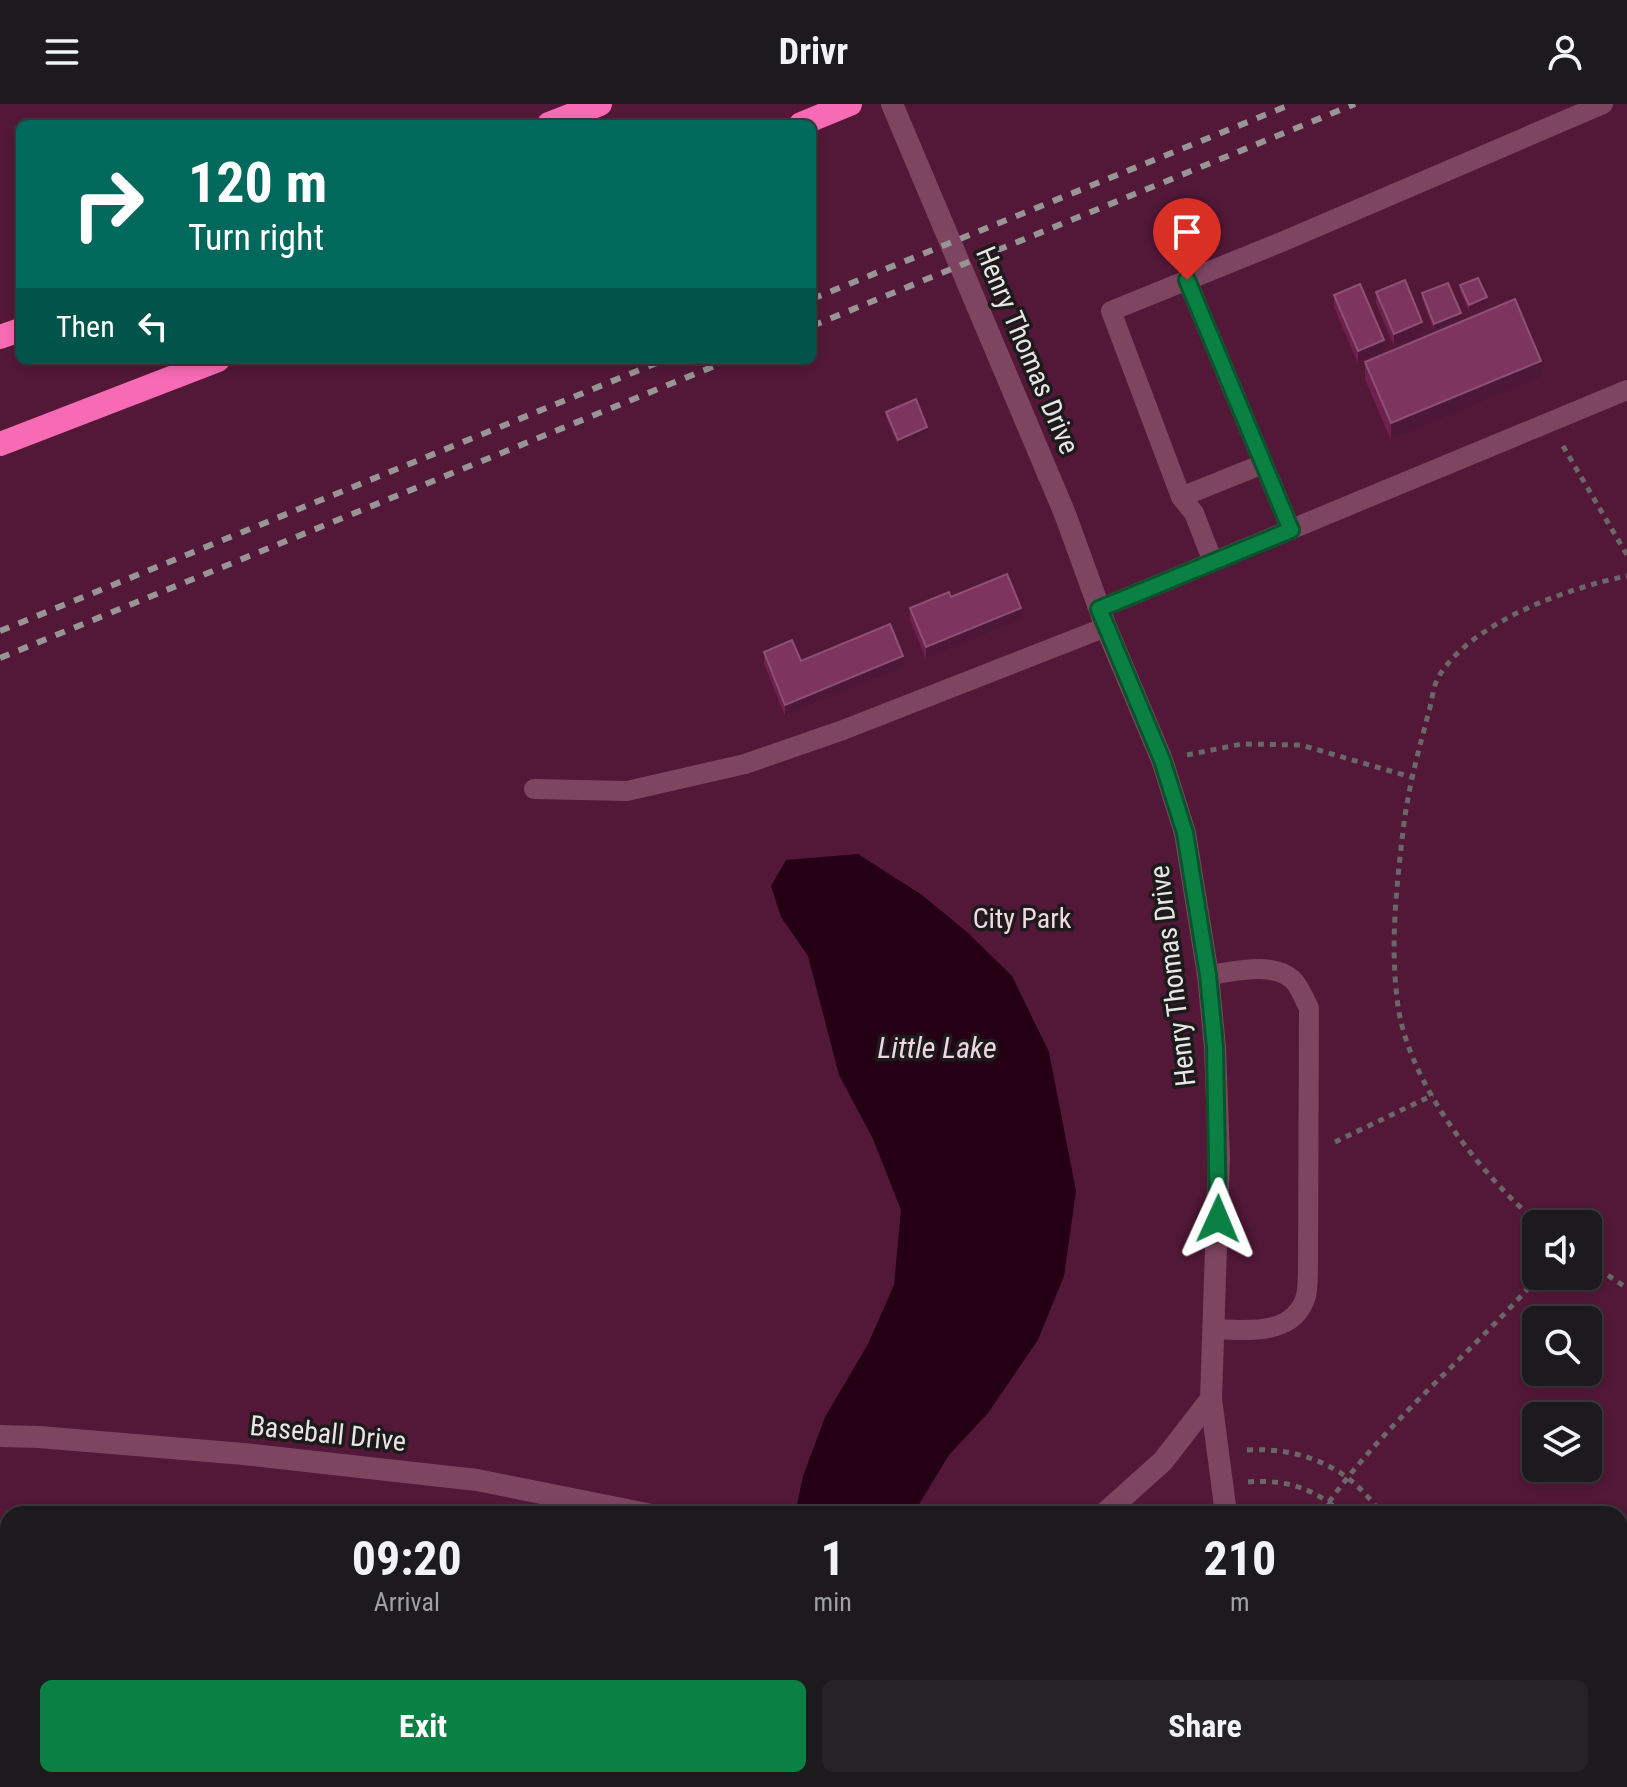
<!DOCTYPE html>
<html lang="en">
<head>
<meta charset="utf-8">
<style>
  body { margin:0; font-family:"Roboto Condensed",sans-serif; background:#252325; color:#f1f3f6; height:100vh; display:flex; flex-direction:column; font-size:30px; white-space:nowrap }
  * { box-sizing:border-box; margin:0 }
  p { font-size:26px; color:#a0a1a3 }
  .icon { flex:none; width:44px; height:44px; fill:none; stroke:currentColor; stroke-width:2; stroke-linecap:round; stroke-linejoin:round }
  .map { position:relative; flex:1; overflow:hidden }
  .details { position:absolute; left:0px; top:1402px; width:1628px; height:282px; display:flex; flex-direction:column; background:#1c1a1c; border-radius:24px 24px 0 0; box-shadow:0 4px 12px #0003,0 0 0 2px #3a383b }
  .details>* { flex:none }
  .guide { position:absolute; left:16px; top:16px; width:800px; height:244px; border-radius:12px; box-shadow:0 4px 12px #0003,0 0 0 2px #3a383b; background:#00695c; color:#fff; overflow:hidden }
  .tools { position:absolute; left:1522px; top:1106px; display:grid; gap:16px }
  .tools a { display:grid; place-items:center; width:80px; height:80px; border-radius:12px; background:#1c1a1c; box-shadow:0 4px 12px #0003,0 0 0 2px #3a383b; font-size:40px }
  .pin { position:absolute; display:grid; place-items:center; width:68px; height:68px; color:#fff; margin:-82px -34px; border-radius:50% 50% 50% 0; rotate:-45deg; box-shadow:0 0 8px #0007 }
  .pin .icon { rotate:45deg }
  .me { position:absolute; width:88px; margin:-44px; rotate:1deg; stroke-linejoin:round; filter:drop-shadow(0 0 6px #0008) }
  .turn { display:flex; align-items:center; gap:28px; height:168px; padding:0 40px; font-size:36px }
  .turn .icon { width:104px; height:104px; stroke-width:2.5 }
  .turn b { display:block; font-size:56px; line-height:68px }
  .then { display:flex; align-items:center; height:76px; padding:0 40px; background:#0003; gap:16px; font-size:30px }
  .eta { display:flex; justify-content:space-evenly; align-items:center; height:136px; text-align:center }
  .eta b { font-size:48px; font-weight:700; line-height:56px }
  .button { display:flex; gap:16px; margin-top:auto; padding:16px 40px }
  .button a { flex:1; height:92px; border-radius:12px; background:#0b8043; color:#fff; font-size:32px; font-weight:700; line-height:92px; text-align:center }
  .button a+a { background:#252325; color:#f1f3f6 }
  header { display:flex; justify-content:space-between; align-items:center; height:104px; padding:0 40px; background:#1c1a1c; font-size:36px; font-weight:700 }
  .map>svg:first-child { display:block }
</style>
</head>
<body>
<header><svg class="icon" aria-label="menu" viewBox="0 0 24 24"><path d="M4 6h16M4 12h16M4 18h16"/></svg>Drivr<svg class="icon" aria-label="person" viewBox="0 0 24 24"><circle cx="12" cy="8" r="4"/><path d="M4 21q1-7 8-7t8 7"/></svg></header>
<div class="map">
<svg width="1627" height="1683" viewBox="0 0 1627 1683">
  <rect width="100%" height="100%" fill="#262325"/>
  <path fill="#531838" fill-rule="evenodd" d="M0 0H1627V1683H0ZM20 20H812V256H20ZM1536 1120H1588V1172H1536ZM1536 1216H1588V1268H1536ZM1536 1312H1588V1364H1536ZM8 1410H1620V1676H8Z"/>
  <path fill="#250014" d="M858 750 922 791 967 828 1012 872 1049 948 1076 1087 1064 1172 1038 1236 988 1309 949 1351 913 1410H795L803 1372 825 1313 868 1240 894 1181 901 1106 873 1035 839 971 808 852 781 813 771 782 786 756Z
    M716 1676H845V1683H713Z"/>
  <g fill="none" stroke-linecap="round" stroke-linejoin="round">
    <path stroke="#6a6769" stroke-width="5" stroke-dasharray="6 6" stroke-linecap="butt" d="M1563 342 1627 451
      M1187 651 1242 640 1301 641 1411 673
      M1335 1038 1433 991
      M1539 1120C1479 1069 1405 976 1397 894 1390 836 1397 778 1404 719 1409 681 1419 645 1429 607 1432 597 1433 582 1439 572 1472 518 1567 484 1627 472
      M1588 1158 1627 1184
      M1247 1346C1302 1343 1350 1363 1381 1410
      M1248 1378C1284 1375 1316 1384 1342 1410
      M1329 1398C1389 1315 1471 1250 1539 1172
      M1000 1676 1012 1683
      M1141 1676 1148 1683
      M899 1683 901 1680 908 1683
      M1071 1683 1085 1676"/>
    <path stroke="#7d4560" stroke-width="20" d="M1187 176 1291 426
      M1181 393 1263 360
      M1213 458 1194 409 1181 393 1111 207 1284 137 1603 0
      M1099 505 1627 286
      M534 685 627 687 745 660 843 626 1106 523
      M1208 871C1233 868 1271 857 1292 875 1300 882 1304 895 1309 904L1308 1160C1308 1170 1308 1183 1306 1192 1294 1233 1246 1226 1213 1225
      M1520 1676 1525 1683"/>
    <path stroke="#7d4560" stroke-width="22" d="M892 0 1065 410 1106 523 1162 656 1185 729 1208 871 1215 943 1219 1053 1211 1295 1226 1410
      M0 1332 39 1333 244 1350 477 1376 647 1410
      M1104 1410 1163 1357 1211 1295
      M1303 1676 1313 1683
      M1336 1676 1340 1683"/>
    <path stroke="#f76bb4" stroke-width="24" d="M549 20 600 0
      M801 20 850 0
      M0 233 20 226
      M0 340 218 256"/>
    <path stroke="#989597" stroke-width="6" stroke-dasharray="10 10" stroke-linecap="butt" d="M812 195 1292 0
      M812 222 1355 0
      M0 527 664 256
      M0 554 729 256"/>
  </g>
  <path fill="#70204e" d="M1460 181 1487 199 1469 207 1460 187Z
    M1376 188 1422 230 1394 242 1376 199Z
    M1422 189 1461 215 1434 226 1422 195Z
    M1334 191 1384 248 1358 259 1334 203Z
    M1365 258 1541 274 1391 336 1365 275Z
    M886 308 927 329 898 341 886 313Z
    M951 493 1021 516 926 555 910 516V504Z
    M764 548 801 557 903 564 785 612 764 560Z"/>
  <path fill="#4d1837" d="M1487 193V199L1469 207V201Z
    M1461 209V215L1434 226V220Z
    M1422 218V230L1394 242V230Z
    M1384 236V248L1358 259V247Z
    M1541 257V274L1391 336V319Z
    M927 323V329L898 341V336Z
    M1021 504V516L926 555V543Z
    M903 552V564L785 612V601Z"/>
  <path fill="#7d355f" stroke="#8d5174" stroke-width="2" d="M1478 174 1487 193 1469 201 1460 181Z
    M1405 176 1422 218 1394 230 1376 188Z
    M1448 179 1461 209 1434 220 1422 189Z
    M1360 180 1384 236 1358 247 1334 191Z
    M1515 195 1541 257 1391 319 1365 258Z
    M916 295 927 323 898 336 886 308Z
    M1007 470 1021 504 926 543 910 504 949 488 951 493Z
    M890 520 903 552 785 601 764 548 792 536 801 557Z"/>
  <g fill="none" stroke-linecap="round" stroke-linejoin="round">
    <g stroke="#07532c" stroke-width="20">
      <path id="route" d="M1187 176 1291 426 1099 505 1162 656 1185 729 1208 871 1215 943 1218 1115"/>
    </g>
    <use href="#route" stroke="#0b8043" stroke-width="14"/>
  </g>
  <g text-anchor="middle" stroke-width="7" stroke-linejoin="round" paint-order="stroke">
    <g font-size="28" fill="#e7e5e6" stroke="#1d1a1b">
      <text transform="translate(1028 246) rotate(67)" y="10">Henry Thomas Drive</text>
      <text transform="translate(1172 872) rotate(-97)" y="10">Henry Thomas Drive</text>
      <text transform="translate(328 1329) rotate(6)" y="10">Baseball Drive</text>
    </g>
    <g font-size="28" fill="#f2d8e3" stroke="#1d1a1b">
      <text x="1022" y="824">City Park</text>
    </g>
    <g font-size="30" font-style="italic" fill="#f0d6e1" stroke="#1d1a1b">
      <text x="937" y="954">Little Lake</text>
    </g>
  </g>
</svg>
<div class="tools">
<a><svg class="icon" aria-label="sound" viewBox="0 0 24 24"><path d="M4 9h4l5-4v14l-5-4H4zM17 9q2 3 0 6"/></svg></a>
<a><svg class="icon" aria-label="search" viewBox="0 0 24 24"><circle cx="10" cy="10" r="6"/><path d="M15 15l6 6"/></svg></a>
<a><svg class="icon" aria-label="layers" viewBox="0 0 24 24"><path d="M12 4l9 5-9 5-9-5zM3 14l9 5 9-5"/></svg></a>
</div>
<div class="pin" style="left:1187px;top:176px;background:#d93025"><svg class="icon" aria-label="arrive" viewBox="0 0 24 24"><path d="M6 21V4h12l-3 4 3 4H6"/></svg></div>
<svg class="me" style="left:1218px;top:1115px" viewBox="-20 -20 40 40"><path d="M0-17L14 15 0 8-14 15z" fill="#0b8043" stroke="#fff" stroke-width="4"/></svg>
<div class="guide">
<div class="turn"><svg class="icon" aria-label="right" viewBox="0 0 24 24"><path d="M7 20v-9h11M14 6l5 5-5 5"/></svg><div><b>120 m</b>Turn right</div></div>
<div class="then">Then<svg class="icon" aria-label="left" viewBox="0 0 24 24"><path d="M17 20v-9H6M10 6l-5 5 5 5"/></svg></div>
</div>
<section class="details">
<div class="eta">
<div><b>09:20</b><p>Arrival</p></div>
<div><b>1</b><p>min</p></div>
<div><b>210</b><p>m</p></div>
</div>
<div class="button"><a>Exit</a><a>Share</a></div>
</section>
</div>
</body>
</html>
